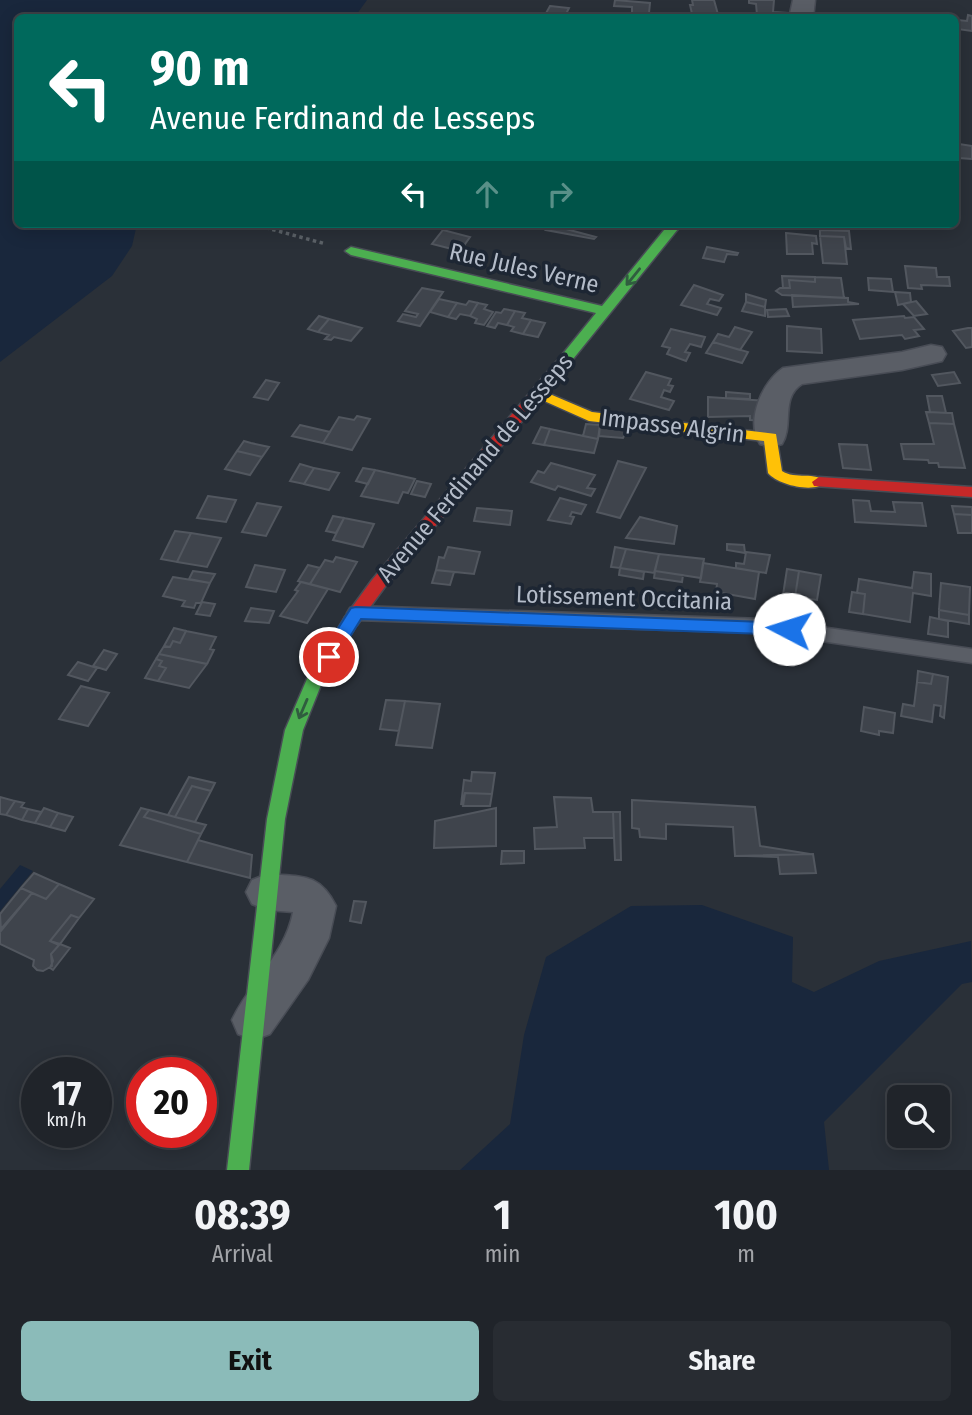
<!DOCTYPE html>
<html lang="en">
<head>
<meta charset="utf-8">
<style>
  body { margin:0; font-family:"Fira Sans Condensed",sans-serif; background:#282c32; color:#f1f3f6; height:100vh; display:flex; flex-direction:column; font-size:26px; white-space:nowrap }
  * { box-sizing:border-box; margin:0 }
  p { font-size:23px; color:#a2a4a8 }
  .icon { flex:none; width:38px; height:38px; fill:none; stroke:currentColor; stroke-width:2; stroke-linecap:round; stroke-linejoin:round }
  .map { position:relative; height:1170px; overflow:hidden }
  .sheet { display:flex; flex-direction:column; background:#20242a; flex:1 }
  .sheet>* { flex:none }
  .hud { position:absolute; left:14px; top:14px; width:945px; height:214px; border-radius:10px; box-shadow:0 4px 18px #0003,0 0 0 2px #3d4147; background:#00695c; color:#fff; overflow:hidden }
  .buttons { position:absolute; left:887px; top:1085px; display:grid; gap:14px }
  .buttons a { display:grid; place-items:center; width:63px; height:63px; border-radius:10px; background:#20242a; box-shadow:0 4px 18px #0003,0 0 0 2px #3d4147; font-size:35px }
  .speed { position:absolute; left:21px; top:1057px; display:flex; gap:14px; font-size:35px; font-weight:700; text-align:center }
  .speed>* { display:grid; place-content:center; width:91px; height:91px; border-radius:50%; background:#20242a; box-shadow:0 4px 18px #0003,0 0 0 2px #3d4147; line-height:1 }
  .speed small { font-size:18px; font-weight:400 }
  .speed .limit { border:10px solid #d22; background:#fff; color:#111 }
  .pin { position:absolute; display:grid; place-items:center; width:60px; height:60px; color:#fff; margin:-30px; border:4px solid #fff; border-radius:50%; box-shadow:0 2px 7px #0007 }
  .me { position:absolute; width:77px; margin:-38px; rotate:275deg; stroke-linejoin:round; filter:drop-shadow(0 0 5px #0008) }
  .turn { display:flex; align-items:center; gap:24px; height:147px; padding:0 21px; font-size:32px }
  .turn .icon { width:91px; height:91px; stroke-width:2.5 }
  .turn b { display:block; font-size:49px; line-height:60px }
  .lanes { display:flex; align-items:center; height:66px; padding:0 21px; background:#0003; justify-content:center; gap:35px; direction:ltr }
  .lanes .off { opacity:.35 }
  .eta { display:flex; justify-content:space-evenly; align-items:center; height:119px; text-align:center }
  .eta b { font-size:42px; font-weight:700; line-height:49px }
  .primary-button { display:flex; gap:14px; margin-top:auto; padding:14px 21px }
  .primary-button a { flex:1; height:80px; border-radius:10px; background:#8bbbb9; color:#111; font-size:28px; font-weight:700; line-height:80px; text-align:center }
  .primary-button a+a { background:#282c32; color:#f1f3f6 }
  .map>svg:first-child { display:block }
</style>
</head>
<body>
<div class="map">
<svg width="972" height="1170" viewBox="0 0 972 1170">
  <rect width="100%" height="100%" fill="#2a3038"/>
  <path fill="#19273c" d="M0 0H367L354 18H18V224H137L132 246 112 276 0 362Z
    M20 865 33 871 0 911V889Z
    M702 905 793 937 792 982 814 992 879 961 971 941 972 982 962 984 824 1122 829 1170H460L510 1124 524 1035 546 957 631 906Z"/>
  <path fill="#3f444c" stroke="#52575f" stroke-width="2" d="M615 0 650 3 649 13H632V7L614 6Z
    M692 0H714L719 18H693L690 5H693Z
    M749 0H774L773 12 788 13 787 18H745V14L757 15 756 4 749 3Z
    M550 6 569 8 564 18 545 15Z
    M968 15 972 16V31L957 29 958 20 967 21Z
    M959 144 972 146V159L959 158Z
    M551 225 596 237 594 239 546 230Z
    M443 230 470 237 460 251 432 244Z
    M820 230 849 231 851 249 846 248 844 237 820 236Z
    M786 233 816 236 817 244 812 243 813 254H787Z
    M820 236 844 237 847 264 823 263Z
    M707 247 728 251 738 253 737 255 727 254 724 262 703 258Z
    M905 266 936 268 937 277H949L950 286 921 285 922 289 908 288Z
    M782 276 815 277V282L789 280 790 288H783Z
    M815 277 841 278 844 298 782 295 776 291 780 288H790L789 280 815 282Z
    M868 278 891 279 893 292 869 290Z
    M694 285 723 295 719 301 710 299 707 304 721 308 717 315 681 305Z
    M422 288 443 292 420 326 398 321 403 314 416 317 418 314 405 311Z
    M895 292 910 293 911 302 898 305Z
    M746 294 766 300 765 307 746 302Z
    M792 295 848 298V302L859 304 793 307Z
    M439 299 457 303 448 317 430 312Z
    M469 301 478 303 470 316 460 314 456 319 448 317 457 303 466 305Z
    M916 301 927 314 914 316 903 304Z
    M746 302 765 307V316L742 311Z
    M478 303 487 305 484 309 493 312 484 325 475 323 477 319 470 316Z
    M504 309 515 311 507 325 498 323 495 328 487 326 496 312 501 313Z
    M786 309 789 316 768 317 767 310Z
    M515 311 525 313 522 318 531 320 523 334 511 331 514 327 507 325Z
    M319 316 329 319 318 332 308 329Z
    M904 316 905 318 914 317 924 329 914 330 919 336 905 339 902 335 860 339 853 320Z
    M329 319 362 328 351 341 334 337 331 340 325 339 329 335 318 332Z
    M531 320 545 323 538 337 523 334Z
    M787 326 821 329 822 353 787 351Z
    M735 327 752 332 740 350 713 342 718 334 729 337Z
    M968 328H972V347L966 348 953 331Z
    M671 329 705 337 701 347 690 344 685 352 690 353 686 361 667 354 670 348 662 346Z
    M713 342 748 352 742 363 706 353Z
    M646 372 671 379 668 385 673 386 670 392 664 390 661 397 674 401 669 410 630 399Z
    M954 372 960 383 938 386 932 375Z
    M266 380 279 383 268 400 254 397Z
    M726 392 750 394V399L726 398Z
    M927 396H942L946 413 930 412Z
    M708 397 768 401V421L750 420V416L708 417Z
    M926 412 952 413 954 424 929 423Z
    M357 416 370 419 352 450 323 443 339 417 354 420Z
    M929 423 954 424 965 468 939 467 938 463H929L928 460 904 459 901 444H934Z
    M586 424 600 425 598 439 583 436Z
    M300 425 330 432 323 443 292 436Z
    M600 425 629 427 623 438 599 436Z
    M541 427 550 429 544 445 533 443Z
    M550 429 598 439 594 453 544 445Z
    M244 441 251 443 269 447 262 457 237 451Z
    M839 444 867 445 871 470 843 468Z
    M237 451 262 457 250 475 225 469Z
    M618 461 646 468 620 518 597 512Z
    M551 463 595 475 587 488 595 489 591 496 558 486 555 490 531 482 538 471 544 473Z
    M300 464 314 468 304 484 290 481Z
    M314 468 339 473 329 490 304 484Z
    M363 468 375 470 368 484 356 481Z
    M375 470 415 479 408 493 403 492 398 503 361 496Z
    M417 481 431 484 425 497 411 494Z
    M208 496 236 500 226 522 197 518Z
    M560 498 586 505 581 514 572 512 570 516 574 517 571 524 548 520Z
    M853 500 869 501 871 511 895 512 893 502 922 503 926 526 855 522Z
    M257 503 281 507 266 536 242 532Z
    M952 506 972 507V515L954 514Z
    M477 508 512 511 510 525 474 521Z
    M954 514 972 515V533H958Z
    M333 516 344 518 336 533 326 531Z
    M640 517 677 526 674 544 626 538Z
    M344 518 374 524 363 547 333 540Z
    M175 531 191 533 177 562 161 559Z
    M191 533 221 538 207 567 177 562Z
    M727 544 744 545 745 553 727 550Z
    M448 547 480 552 474 574 436 570 439 557 444 558Z
    M615 547 626 549 620 568 611 567Z
    M626 549 659 554 654 573 620 568Z
    M746 552 770 555 766 573 736 568V563L744 564Z
    M659 554 704 559 701 578 655 571Z
    M336 557 357 562 340 592 310 584 325 560 333 562Z
    M703 563 759 572 755 599 716 592 717 584 700 582Z
    M255 565 285 570 276 592 246 587Z
    M308 565 320 568 310 584 298 581Z
    M620 568 644 572 643 579 619 575Z
    M787 569 799 571 795 597 783 595Z
    M436 570 454 572 450 585 432 583Z
    M193 571 215 574 210 583 189 579Z
    M655 571 683 575 682 582 654 578Z
    M799 571 821 575 817 600 795 597Z
    M914 572 931 574V596L913 593 910 622 863 614 865 594 857 593 859 579 912 588Z
    M173 577 210 583 201 603H196L194 608 182 606 185 601 163 596Z
    M301 582 328 589 307 623 280 616 298 591 295 590Z
    M941 583 970 587 969 615 939 610Z
    M852 592 865 594 863 614 849 612Z
    M202 602 215 604 210 616 196 614Z
    M251 608 274 611 269 623 245 621Z
    M939 610 969 615V624L939 619Z
    M930 617 948 621V637L928 634Z
    M174 628 186 631 180 643 173 641 170 647 164 646Z
    M186 631 216 637 210 649 214 650 207 664 159 654 164 646 170 647 173 641 180 643Z
    M104 650 117 654 106 670 93 666Z
    M159 654 207 664 189 688 158 681 166 668 159 666 162 661 156 659Z
    M156 659 162 661 159 666 166 668 158 681 145 678Z
    M78 662 97 668 88 681 68 675Z
    M918 671 933 674 931 684 917 682Z
    M933 674 948 677 944 718 940 716 941 706 934 705 932 722 901 716 903 704 914 706 917 682 931 684Z
    M81 686 109 693 88 726 59 719Z
    M386 700 405 701 399 731 380 729Z
    M405 701 440 704 432 748 396 745Z
    M864 707 895 713 893 733 879 731V735L861 731Z
    M472 772 495 773 492 794 465 793 461 805 464 780 471 781Z
    M189 777 215 783 211 791 192 786 175 817 168 815Z
    M192 786 211 791 195 822 175 817Z
    M465 793 492 794 490 806H463Z
    M0 797 15 801 6 815 0 814Z
    M554 797 591 798 593 812H613L614 838H584L585 848 535 849 534 828 557 827Z
    M632 800 755 807 760 846 810 854 735 856 733 827 666 824V839L640 837 639 829 632 828Z
    M15 801 24 803 21 807 28 809 22 820 6 815Z
    M44 808 58 813 50 827 35 823Z
    M141 808 149 810 144 817 201 834 187 862 120 845Z
    M496 808V846L434 848 435 821Z
    M28 809 41 812 35 823 22 820Z
    M149 810 175 817 206 825 201 834 144 817Z
    M613 812H620L621 860H615Z
    M58 813 73 817 65 831 50 827Z
    M198 840 252 855 250 878 187 862Z
    M502 851H524V863L501 864Z
    M813 854 816 873 780 874 778 857 746 856Z
    M34 873 59 884 46 899 21 888Z
    M59 884 94 899 79 918 71 915 50 941 59 945 51 954 52 966 43 971 37 970 33 966 34 960 0 944V930L32 893 46 899Z
    M21 888 32 893 1 931 0 914Z
    M354 901 366 902 361 923 350 921Z
    M71 915 79 918 60 944 50 941Z
    M60 944 70 948 53 970 50 968 53 961 51 954Z"/>
  <g fill="none" stroke-linecap="round" stroke-linejoin="round">
    <g stroke="#484c55" stroke-width="3">
      <path id="lane" d="M356 606 766 619 972 649V663L766 633 356 620 350 618 347 613 350 608Z"/>
    </g>
    <g stroke="#484c55" stroke-width="3">
      <path id="street" d="M793 0H815L813 18H789Z
        M931 345 942 347 946 354 942 361 902 370 802 384C780 398 794 425 782 444L771 447 760 444C745 421 762 382 783 368L902 352Z
        M267 874C301 877 319 872 336 906L329 938 308 980 270 1034 254 1040 238 1034 232 1020C250 981 285 955 293 912L267 910 252 904 246 892 252 880Z"/>
    </g>
    <g stroke="#484c55" stroke-width="3">
      <path id="fast" d="M669 224H682L565 369 560 370 553 366 596 313 351 255 345 251 351 247 602 306Z
        M351 615 357 617 359 621 323 680 303 730 285 819 249 1170H227L267 819 285 730 307 679 345 617Z"/>
    </g>
    <g stroke="#484c55" stroke-width="3">
      <path id="slow" d="M538 389 592 412 776 434 782 471C795 480 816 471 826 482 815 494 778 485 768 473L764 441 589 421 533 396 531 393Z"/>
    </g>
    <g stroke="#484c55" stroke-width="3">
      <path id="jam" d="M560 362 565 363 567 366 565 369 384 588 357 625H345L343 621 345 617 372 580 555 363Z
        M819 477 972 487V497L814 486 812 482Z"/>
    </g>
    <path stroke="#5c6268" stroke-width="3.5" stroke-dasharray="3.5 3.5" stroke-linecap="butt" d="M252 224 326 244"/>
    <use href="#lane" fill="#5a5e66" fill-rule="evenodd"/>
    <use href="#street" fill="#5a5e66" fill-rule="evenodd"/>
    <use href="#fast" fill="#4caf50" fill-rule="evenodd"/>
    <use href="#slow" fill="#ffc107" fill-rule="evenodd"/>
    <use href="#jam" fill="#c62828" fill-rule="evenodd"/>
  </g>
  <defs><path id="oneway-shaft" d="M-6 0H5M1.5-3L5.5 0L1.5 3" fill="none" stroke-width="1.6" stroke-linecap="round" stroke-linejoin="round" transform="scale(1.75)"/></defs>
  <g stroke="#305d3f">
    <use href="#oneway-shaft" transform="translate(633 277) rotate(129)"/>
    <use href="#oneway-shaft" transform="translate(303 709) rotate(113)"/>
  </g>
  <path fill="#1a73e8" stroke="#114b97" stroke-width="2" d="M356 607 789 623 797 629 789 635 361 619 335 661H323L321 657 323 652 351 608Z"/>
  <g text-anchor="middle" stroke-width="7" stroke-linejoin="round" paint-order="stroke">
    <g font-size="24" fill="#b4bcc9" stroke="#1d2633">
      <text transform="translate(524 268) rotate(13)" y="8">Rue Jules Verne</text>
      <text transform="translate(673 426) rotate(7)" y="8">Impasse Algrin</text>
      <text transform="translate(475 468) rotate(-50)" y="8">Avenue Ferdinand de Lesseps</text>
      <text transform="translate(624 598) rotate(2)" y="8">Lotissement Occitania</text>
    </g>
  </g>
</svg>
<div class="buttons">
<a><svg class="icon" aria-label="search" viewBox="0 0 24 24"><circle cx="10" cy="10" r="6"/><path d="M15 15l6 6"/></svg></a>
</div>
<div class="speed"><div>17<small>km/h</small></div><div class="limit">20</div></div>
<div class="pin" style="left:329px;top:657px;background:#d93025"><svg class="icon" aria-label="arrive" viewBox="0 0 24 24"><path d="M6 21V4h12l-3 4 3 4H6"/></svg></div>
<svg class="me" style="left:789px;top:629px" viewBox="-20 -20 40 40"><circle r="19" fill="#fff"/><path d="M0-13L10 11 0 6-10 11z" fill="#1a73e8"/></svg>
<div class="hud">
<div class="turn"><svg class="icon" aria-label="left" viewBox="0 0 24 24"><path d="M17 20v-9H6M10 6l-5 5 5 5"/></svg><div><b>90 m</b>Avenue Ferdinand de Lesseps</div></div>
<div class="lanes"><svg class="icon" aria-label="left" viewBox="0 0 24 24"><path d="M17 20v-9H6M10 6l-5 5 5 5"/></svg><svg class="icon off" aria-label="ahead" viewBox="0 0 24 24"><path d="M12 20V5M6 11l6-6 6 6"/></svg><svg class="icon off" aria-label="right" viewBox="0 0 24 24"><path d="M7 20v-9h11M14 6l5 5-5 5"/></svg></div>
</div>
</div>
<section class="sheet">
<div class="eta">
<div><b>08:39</b><p>Arrival</p></div>
<div><b>1</b><p>min</p></div>
<div><b>100</b><p>m</p></div>
</div>
<div class="primary-button"><a>Exit</a><a>Share</a></div>
</section>
</body>
</html>
